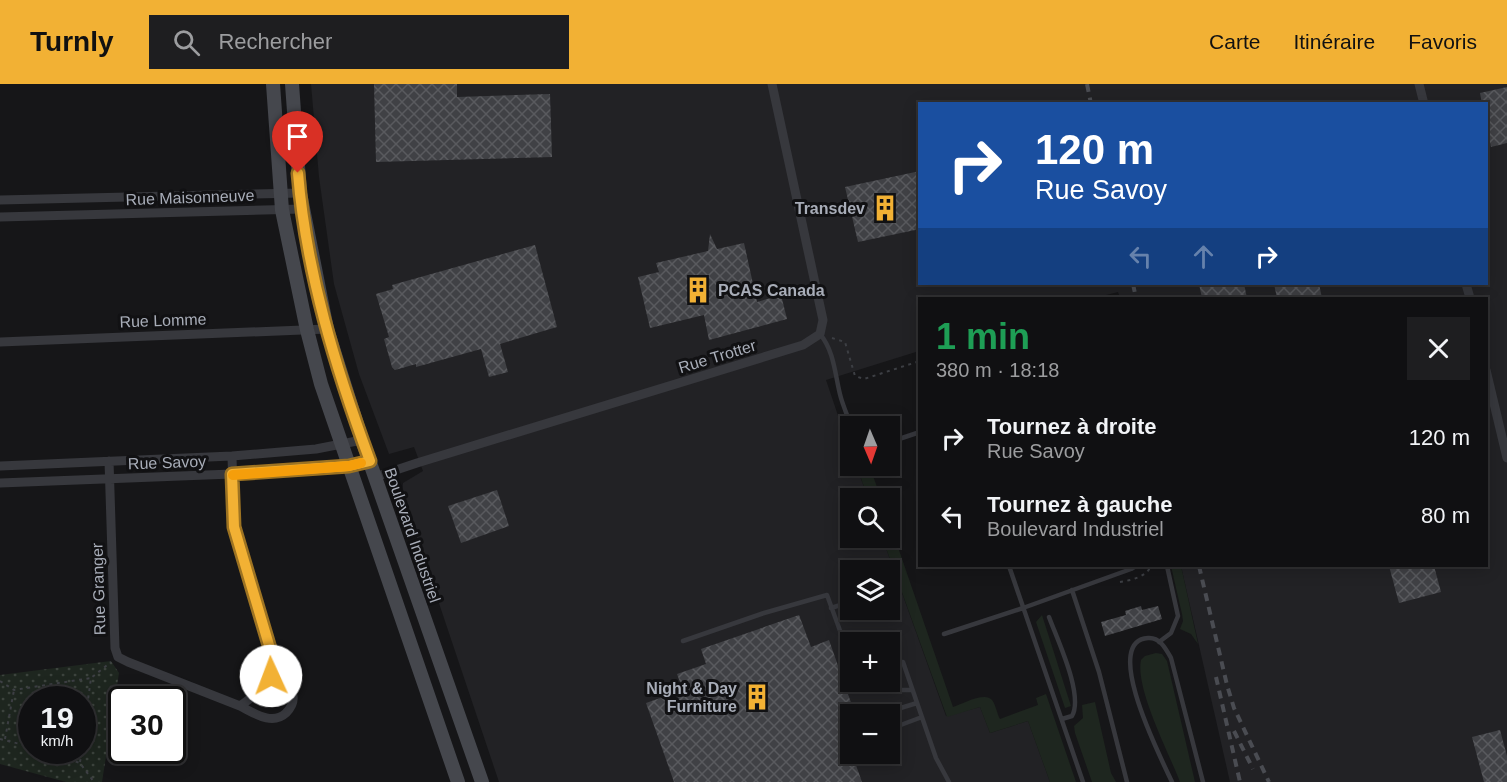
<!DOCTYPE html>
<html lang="fr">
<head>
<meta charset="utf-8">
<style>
  body { margin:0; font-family:Helvetica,sans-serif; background:#1e1e20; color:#f1f3f6; height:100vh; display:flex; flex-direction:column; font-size:22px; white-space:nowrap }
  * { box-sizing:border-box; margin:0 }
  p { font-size:20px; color:#9c9d9f }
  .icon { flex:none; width:33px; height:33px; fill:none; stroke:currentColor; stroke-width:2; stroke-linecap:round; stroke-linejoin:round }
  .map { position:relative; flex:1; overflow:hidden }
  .panel { position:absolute; left:918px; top:213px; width:570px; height:270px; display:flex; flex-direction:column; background:#101012; border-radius:0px; box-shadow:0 3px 15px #0003,0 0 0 2px #303032 }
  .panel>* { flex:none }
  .hud { position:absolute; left:918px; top:18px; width:570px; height:183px; border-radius:0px; box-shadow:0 3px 15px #0003,0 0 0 2px #303032; background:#1a4fa0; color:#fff; overflow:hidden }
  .needle { width:39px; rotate:178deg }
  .tools { position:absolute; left:840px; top:332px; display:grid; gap:12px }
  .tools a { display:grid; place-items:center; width:60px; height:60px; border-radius:0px; background:#101012; box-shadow:0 3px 15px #0003,0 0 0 2px #303032; font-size:30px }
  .speed { position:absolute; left:18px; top:602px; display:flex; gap:12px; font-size:30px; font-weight:700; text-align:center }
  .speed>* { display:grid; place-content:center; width:78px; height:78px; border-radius:50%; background:#101012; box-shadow:0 3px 15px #0003,0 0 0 2px #303032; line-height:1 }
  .speed small { font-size:15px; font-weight:400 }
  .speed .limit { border:3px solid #111; border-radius:9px; background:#fff; color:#111 }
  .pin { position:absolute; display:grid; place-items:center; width:51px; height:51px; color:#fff; margin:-62px -26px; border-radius:50% 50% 50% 0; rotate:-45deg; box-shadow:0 0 6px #0007 }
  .pin .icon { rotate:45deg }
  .me { position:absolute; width:66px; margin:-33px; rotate:358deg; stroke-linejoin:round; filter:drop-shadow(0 0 4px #0008) }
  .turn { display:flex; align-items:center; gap:21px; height:126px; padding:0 18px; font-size:27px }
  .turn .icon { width:78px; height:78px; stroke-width:2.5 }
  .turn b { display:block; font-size:42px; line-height:51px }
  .lanes { display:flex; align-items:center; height:57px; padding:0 18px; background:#0003; justify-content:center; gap:30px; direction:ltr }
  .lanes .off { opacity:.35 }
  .round { display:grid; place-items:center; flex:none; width:63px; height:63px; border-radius:0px; background:#1e1e20 }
  .head { display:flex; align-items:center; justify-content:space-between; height:102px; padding:0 18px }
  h1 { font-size:36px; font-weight:800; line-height:45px; color:#1e9e55 }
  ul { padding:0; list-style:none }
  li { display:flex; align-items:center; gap:18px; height:78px; padding:0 18px }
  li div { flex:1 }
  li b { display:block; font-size:22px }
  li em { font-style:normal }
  header { display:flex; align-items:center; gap:36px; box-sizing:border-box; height:84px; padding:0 30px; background:#f2b134; color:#111 }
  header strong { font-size:28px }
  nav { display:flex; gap:33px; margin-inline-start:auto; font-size:21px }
  .search { width:420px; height:54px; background:#1e1e20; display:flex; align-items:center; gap:15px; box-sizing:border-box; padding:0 21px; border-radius:0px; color:#9c9d9f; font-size:22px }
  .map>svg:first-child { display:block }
</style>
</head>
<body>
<header>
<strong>Turnly</strong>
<div class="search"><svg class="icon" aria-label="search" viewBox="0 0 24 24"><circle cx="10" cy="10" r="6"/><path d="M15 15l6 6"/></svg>Rechercher</div>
<nav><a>Carte</a><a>Itinéraire</a><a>Favoris</a></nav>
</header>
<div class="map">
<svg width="1507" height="698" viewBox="0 0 1507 698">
  <defs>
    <pattern id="park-dots" width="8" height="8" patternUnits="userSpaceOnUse" patternTransform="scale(1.5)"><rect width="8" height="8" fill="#1e261f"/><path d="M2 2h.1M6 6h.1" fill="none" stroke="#3c433d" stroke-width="1.8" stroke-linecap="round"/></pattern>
    <pattern id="building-cross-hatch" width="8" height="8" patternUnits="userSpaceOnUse" patternTransform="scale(1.5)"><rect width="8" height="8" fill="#404145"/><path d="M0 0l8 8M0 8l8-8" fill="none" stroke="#595a5e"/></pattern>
  </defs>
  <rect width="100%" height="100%" fill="#161618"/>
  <path fill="#222225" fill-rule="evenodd" d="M311 0H1507V698H1230L1181 482H1486V214H1120L1118 208 1095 214H920L919 267 826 296 850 367V381H856L868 414H850V453H882L946 632 980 623 990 649 1028 637 1050 698H499L402 409 403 399 423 387 414 363 389 370 359 290 334 200 319 93ZM920 20H1486V200H920ZM850 486H890V525H850ZM850 558H890V597H850ZM850 630H890V669H850Z"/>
  <path fill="#1e261f" d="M865 381H869L881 414H868L857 383Z
    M890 440 953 623C962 620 985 607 992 616 996 621 997 630 1000 635L1038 621 1036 614 1046 610 1076 698H1050L1028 637 990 649 980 623 947 633 882 453H890Z
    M1171 482H1181L1198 560 1191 550 1180 545 1183 537 1182 530Z
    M1042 531 1071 622 1065 624 1036 538Z
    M1156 569 1162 570 1167 577 1195 698H1180C1169 669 1135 605 1141 576L1145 572Z
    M1095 618 1111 689 1116 698H1092L1075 649 1074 642 1083 634 1082 621Z"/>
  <path fill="url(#park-dots)" fill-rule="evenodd" d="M111 577 119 589 102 698H66L0 680V591ZM32 615H82V666H32Z"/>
  <path fill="url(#building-cross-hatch)" d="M374 0H457V13L550 10 552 73 376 78Z
    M1507 3V59L1491 63 1486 40V20H1482L1480 9Z
    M920 87V145L858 158 845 103Z
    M710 150 717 165 744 159 757 218 781 211 787 235 709 256 704 231 650 244 638 193 659 188 656 179 708 167Z
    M535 161 557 243 500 260 508 288 489 293 481 265 416 283V280L395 286 392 283 384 255 389 253 376 210 393 205 392 201Z
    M1199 200H1244L1247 214H1202Z
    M1274 200H1319L1322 214H1277Z
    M497 406 509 442 461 459 448 422Z
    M1389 482H1434L1441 508 1399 519Z
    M1141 522 1142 526 1158 522 1162 535 1105 552 1101 538 1126 531 1125 527Z
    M799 531 811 563 829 556 855 630H850V654L847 656 862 698H674L646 619 683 606 677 590 706 580 701 565Z
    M1500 646 1507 672V698H1484L1472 653Z"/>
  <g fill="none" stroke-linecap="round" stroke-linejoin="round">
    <path stroke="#3d3f44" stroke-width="2" stroke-dasharray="3 4.5" stroke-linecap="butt" d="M832 254 845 258 855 292 864 295 920 277
      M1120 498C1132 496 1146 493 1151 482
      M0 597 14 606 91 594
      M0 655 32 663
      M5 655 14 606
      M82 659 91 594 111 578
      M40 666 80 679 94 698
      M80 678 82 666"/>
    <path stroke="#37383d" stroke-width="4.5" d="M820 250C835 268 835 293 841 314 844 324 848 333 851 342
      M890 358 920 348
      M844 372 850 370
      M1009 482 1083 698
      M1072 506 1099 588 1127 698
      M831 524 850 518
      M1049 533C1057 555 1084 611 1072 632L1062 635
      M944 550 1023 524 1131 485 1136 482
      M683 557 764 529 827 511 850 574
      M1159 558 1171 549 1178 532 1167 482
      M903 578 936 674 949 698
      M874 597 897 606H912
      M881 630 917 619
      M890 645 922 633
      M1172 698C1163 678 1100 557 1148 554 1160 553 1166 565 1171 574L1203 698"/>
    <path stroke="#37383d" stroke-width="9" d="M1419 0 1424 20
      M0 116 300 109
      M0 133 302 125
      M1466 200 1470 214
      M0 258 327 245
      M1486 286 1507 374
      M109 377 115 564 118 573 128 578 240 622C258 609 269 601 274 578L234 443 232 372
      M0 382 232 372 316 365 362 356
      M375 393 417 379 803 261 820 250 823 236 772 0
      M0 399 232 390 349 382 370 377
      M240 622C254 629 272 642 286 629 291 624 294 619 293 612L274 578"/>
    <path stroke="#45474d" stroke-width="14" d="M273 0 282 126 307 246 321 300 458 698
      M292 0 300 109 327 245 362 356 482 698"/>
    <path stroke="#4a4c52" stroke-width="4" stroke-dasharray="8 6" stroke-linecap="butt" d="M1087 0 1091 20
      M1133 200 1136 214
      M1199 482 1227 601 1234 624 1269 698
      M1216 593 1240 698
      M1234 647 1253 685"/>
  </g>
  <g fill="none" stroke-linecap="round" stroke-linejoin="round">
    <g stroke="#9d7322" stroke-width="15">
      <path id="route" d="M271 592 274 578 234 443 232 390 349 382 370 377C336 285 306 188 298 89"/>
    </g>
    <use href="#route" stroke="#f2b134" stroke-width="10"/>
    <path stroke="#f59e0b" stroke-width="10" d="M233 391 349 382 361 379"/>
  </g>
  <defs>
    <g id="building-bare" transform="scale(2.07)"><path d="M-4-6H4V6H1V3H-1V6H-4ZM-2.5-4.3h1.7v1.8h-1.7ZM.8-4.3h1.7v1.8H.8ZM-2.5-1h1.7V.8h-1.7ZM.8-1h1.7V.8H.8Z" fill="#f2b134" stroke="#111113" stroke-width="2.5" paint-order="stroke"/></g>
  </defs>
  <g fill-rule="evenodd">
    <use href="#building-bare" x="885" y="124"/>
    <use href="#building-bare" x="698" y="206"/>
    <use href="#building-bare" x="757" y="613"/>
  </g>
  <g text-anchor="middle" stroke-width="6" stroke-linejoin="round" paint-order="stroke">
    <g font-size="16" fill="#a8adb8" stroke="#111113">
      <text transform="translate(190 113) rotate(-2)" y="6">Rue Maisonneuve</text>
      <text transform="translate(163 236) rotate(-2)" y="6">Rue Lomme</text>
      <text transform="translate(717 272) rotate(-17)" y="6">Rue Trotter</text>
      <text transform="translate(167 378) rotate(-2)" y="6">Rue Savoy</text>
      <text transform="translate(413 451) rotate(71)" y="6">Boulevard Industriel</text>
      <text transform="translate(98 505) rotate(-92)" y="6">Rue Granger</text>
    </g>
    <g font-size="16" font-weight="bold" fill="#a8adb8" stroke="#111113" text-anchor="end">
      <text x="865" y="130">Transdev</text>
      <text x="718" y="212" text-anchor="start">PCAS Canada</text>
      <text x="737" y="610">Night &amp; Day<tspan x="737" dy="18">Furniture</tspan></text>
    </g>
  </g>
</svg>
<div class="tools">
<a><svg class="needle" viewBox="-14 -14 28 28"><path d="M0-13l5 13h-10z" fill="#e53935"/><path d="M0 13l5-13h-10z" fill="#9c9d9f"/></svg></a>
<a><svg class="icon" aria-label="search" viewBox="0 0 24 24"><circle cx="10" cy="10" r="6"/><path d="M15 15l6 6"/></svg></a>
<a><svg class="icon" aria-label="layers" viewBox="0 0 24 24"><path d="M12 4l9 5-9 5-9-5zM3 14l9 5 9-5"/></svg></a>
<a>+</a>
<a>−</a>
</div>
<div class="speed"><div>19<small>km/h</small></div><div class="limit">30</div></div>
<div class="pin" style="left:298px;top:89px;background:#d93025"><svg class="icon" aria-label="arrive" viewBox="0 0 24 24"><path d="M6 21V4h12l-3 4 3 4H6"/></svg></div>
<svg class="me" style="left:271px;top:592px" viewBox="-20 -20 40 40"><circle r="19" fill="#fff"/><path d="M0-13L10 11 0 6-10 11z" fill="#f2b134"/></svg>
<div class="hud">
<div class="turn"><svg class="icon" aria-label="right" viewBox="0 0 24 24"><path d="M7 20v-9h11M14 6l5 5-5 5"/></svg><div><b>120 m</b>Rue Savoy</div></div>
<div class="lanes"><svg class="icon off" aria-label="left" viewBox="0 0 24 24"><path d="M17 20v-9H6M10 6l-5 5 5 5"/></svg><svg class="icon off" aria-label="ahead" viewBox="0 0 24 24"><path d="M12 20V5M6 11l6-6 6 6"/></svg><svg class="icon" aria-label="right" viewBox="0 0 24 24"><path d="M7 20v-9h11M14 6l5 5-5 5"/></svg></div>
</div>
<section class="panel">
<div class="head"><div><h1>1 min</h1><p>380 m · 18:18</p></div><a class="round"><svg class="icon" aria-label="close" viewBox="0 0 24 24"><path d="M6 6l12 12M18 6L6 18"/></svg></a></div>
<ul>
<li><svg class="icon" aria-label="right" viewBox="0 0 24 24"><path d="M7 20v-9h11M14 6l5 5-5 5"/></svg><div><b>Tournez à droite</b><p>Rue Savoy</p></div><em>120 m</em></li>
<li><svg class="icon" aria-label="left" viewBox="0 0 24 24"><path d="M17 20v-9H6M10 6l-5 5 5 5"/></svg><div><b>Tournez à gauche</b><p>Boulevard Industriel</p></div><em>80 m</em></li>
</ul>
</section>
</div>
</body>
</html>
